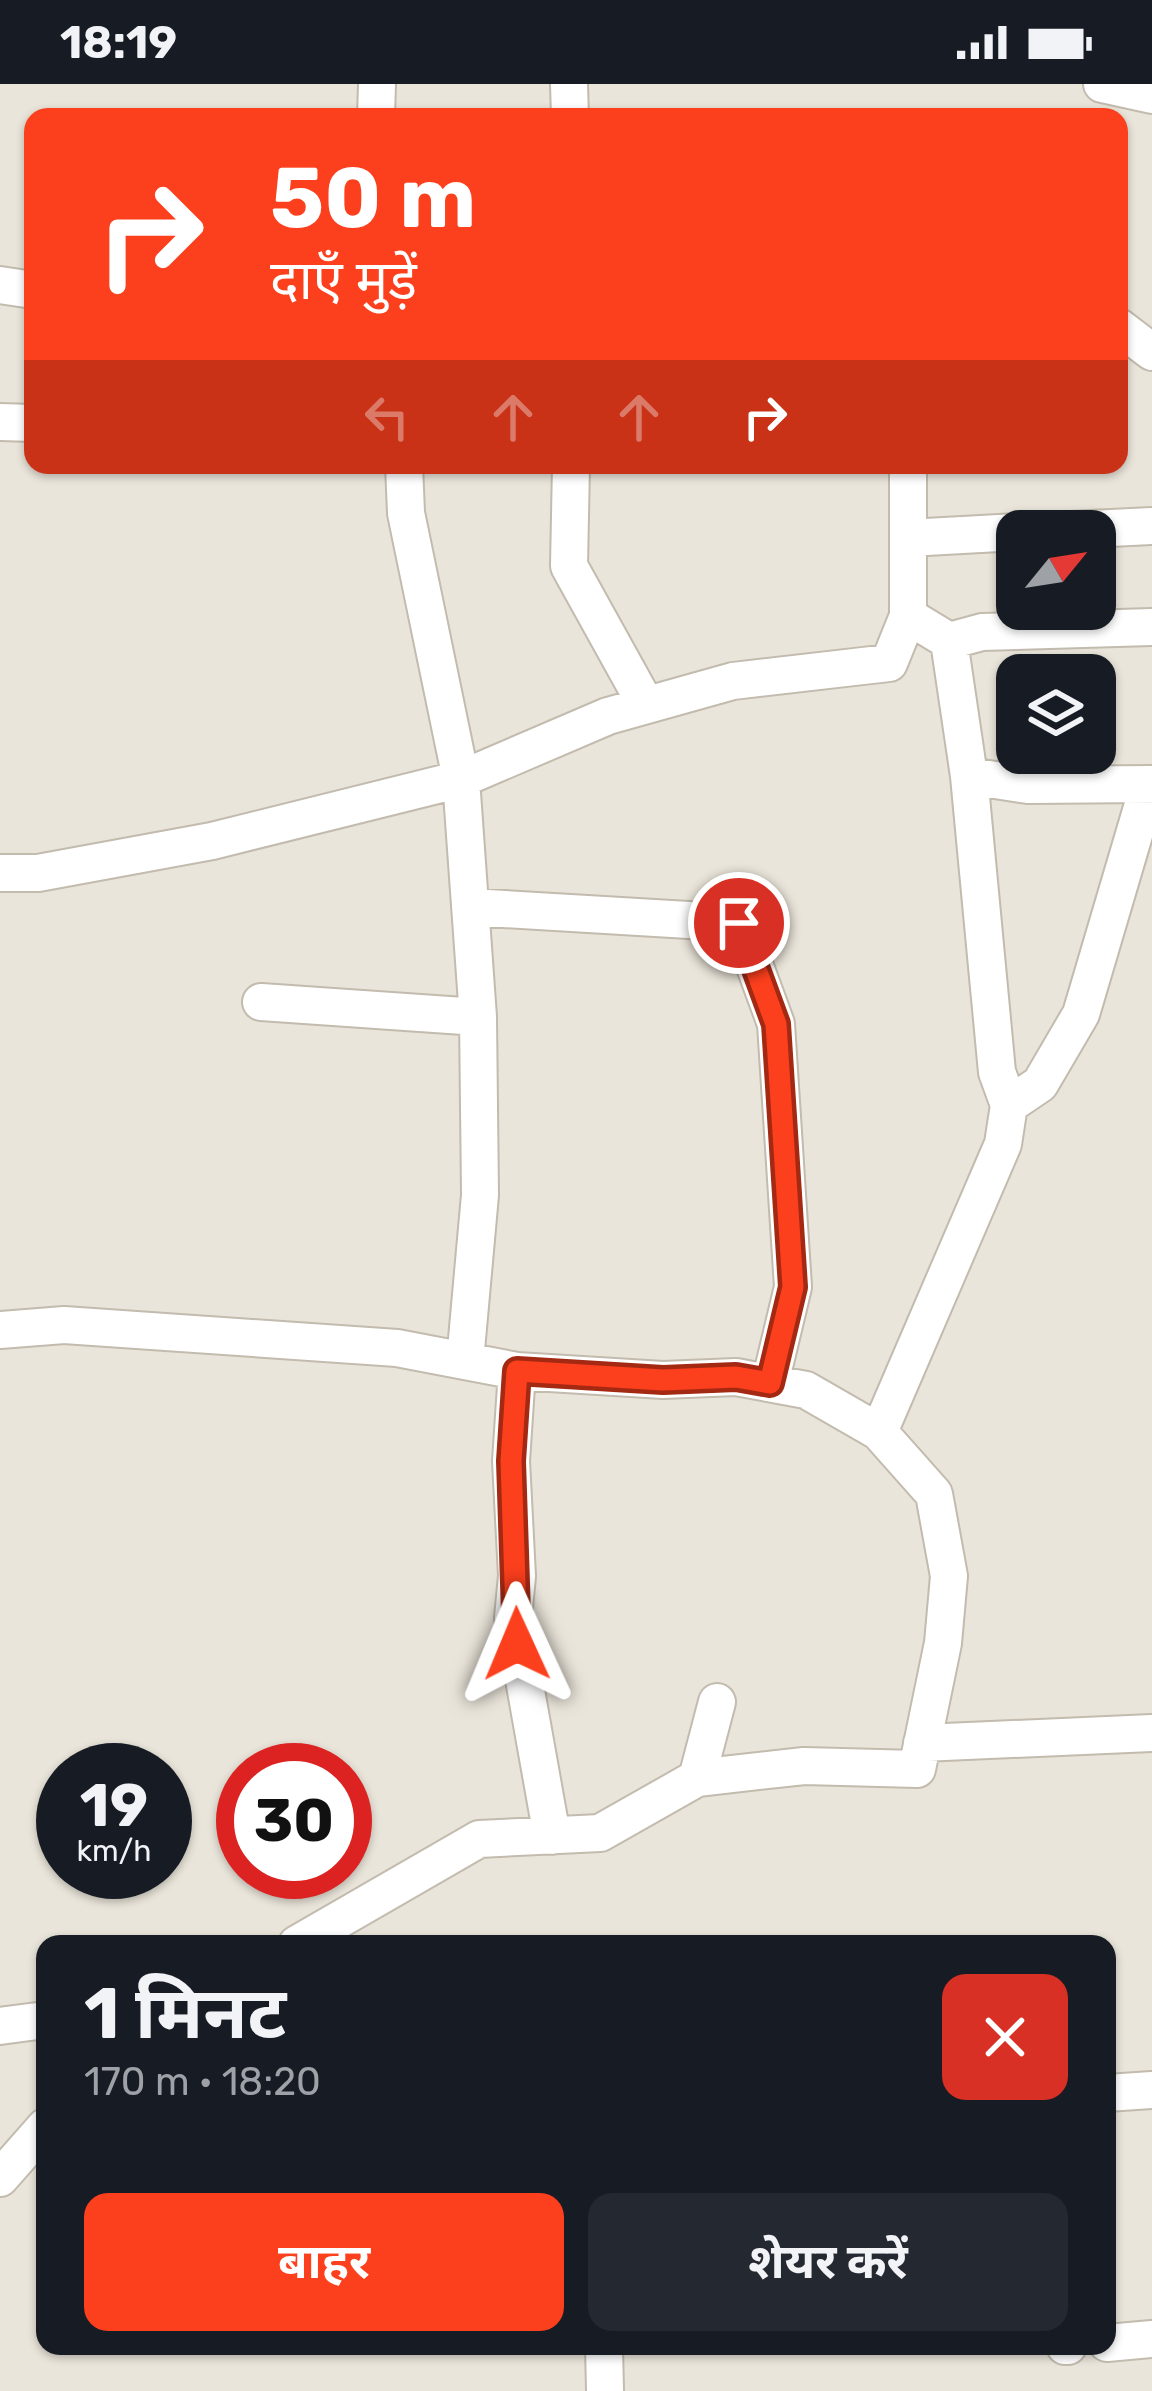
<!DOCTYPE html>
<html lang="hi">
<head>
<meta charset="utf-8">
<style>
  body { margin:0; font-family:Rubik,"Noto Sans Devanagari",sans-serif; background:#242831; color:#f1f3f6; height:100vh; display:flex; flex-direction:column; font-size:45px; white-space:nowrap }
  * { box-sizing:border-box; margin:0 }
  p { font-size:39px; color:#9ea1a6 }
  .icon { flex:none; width:66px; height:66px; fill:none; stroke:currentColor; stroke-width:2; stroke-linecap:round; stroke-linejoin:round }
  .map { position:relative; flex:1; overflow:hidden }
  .sheet { position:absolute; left:36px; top:1851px; width:1080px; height:420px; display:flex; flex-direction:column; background:#171b24; border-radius:24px; box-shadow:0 3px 9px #0004 }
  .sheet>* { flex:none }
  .guide { position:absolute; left:24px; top:24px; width:1104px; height:366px; border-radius:24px; box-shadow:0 3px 9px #0004; background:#fc3f1d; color:#fff; overflow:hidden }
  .needle { width:78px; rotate:60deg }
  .controls { position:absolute; left:996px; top:426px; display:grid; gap:24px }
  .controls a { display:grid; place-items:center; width:120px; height:120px; border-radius:24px; background:#171b24; box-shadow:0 3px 9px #0004; font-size:60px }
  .speed { position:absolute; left:36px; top:1659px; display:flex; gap:24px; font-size:60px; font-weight:700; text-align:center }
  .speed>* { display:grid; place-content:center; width:156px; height:156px; border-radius:50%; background:#171b24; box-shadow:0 3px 9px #0004; line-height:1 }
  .speed small { font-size:30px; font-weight:400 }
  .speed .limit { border:18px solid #d22; background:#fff; color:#111 }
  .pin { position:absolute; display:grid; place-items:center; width:102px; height:102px; color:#fff; margin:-51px; border:6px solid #fff; border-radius:50%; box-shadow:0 3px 12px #0007 }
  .me { position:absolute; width:132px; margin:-66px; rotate:359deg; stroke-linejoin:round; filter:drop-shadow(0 0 9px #0008) }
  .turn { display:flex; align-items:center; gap:42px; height:252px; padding:0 48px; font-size:54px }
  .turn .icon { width:156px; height:156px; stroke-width:2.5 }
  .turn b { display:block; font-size:84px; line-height:102px }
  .lanes { display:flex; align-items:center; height:114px; padding:0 48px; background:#0003; justify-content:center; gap:60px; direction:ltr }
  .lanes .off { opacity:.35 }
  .round { display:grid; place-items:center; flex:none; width:126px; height:126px; border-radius:24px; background:#242831 }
  .headline { display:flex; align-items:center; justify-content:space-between; height:204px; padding:0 48px }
  h1 { font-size:72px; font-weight:700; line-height:90px }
  .primary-button { display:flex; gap:24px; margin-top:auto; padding:24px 48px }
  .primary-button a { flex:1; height:138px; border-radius:24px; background:#fc3f1d; color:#fff; font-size:48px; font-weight:700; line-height:138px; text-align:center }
  .primary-button a+a { background:#242831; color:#f1f3f6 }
  .status { display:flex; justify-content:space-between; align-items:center; height:84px; padding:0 60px; background:#171b24; direction:ltr }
  .status svg { height:33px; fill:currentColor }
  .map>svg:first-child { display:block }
</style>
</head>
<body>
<div class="status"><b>18:19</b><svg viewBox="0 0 49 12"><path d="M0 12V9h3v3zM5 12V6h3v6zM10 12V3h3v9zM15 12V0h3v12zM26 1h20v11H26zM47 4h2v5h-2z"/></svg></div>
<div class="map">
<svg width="1152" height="2307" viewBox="0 0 1152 2307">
  <rect width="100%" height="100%" fill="#f6f3ec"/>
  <path fill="#eae5da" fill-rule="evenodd" d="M0 0H1152V2307H0ZM33 33H1119V381H33ZM1017 447H1095V525H1017ZM1017 591H1095V669H1017ZM63 1686H165V1788H63ZM243 1686H345V1788H243ZM45 1860H1107V2262H45Z"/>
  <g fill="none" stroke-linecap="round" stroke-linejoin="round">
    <g stroke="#c2bbae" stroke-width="40">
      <path id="street" d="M569 0 570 33
        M1102 0 1152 11
        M376 33 377 0
        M0 201 33 206
        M1119 243 1152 268
        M0 338 33 339
        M404 381 406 429 461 695 608 632 733 597 889 579 908 532V381
        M571 381 569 482 646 621
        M1049 447 1152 442
        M908 454 1017 448
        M908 532 949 557 982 548 1152 543
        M949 557 969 692
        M0 789H38L212 757 461 695 478 933 480 1111 465 1277
        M470 823 739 839 776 940 793 1203 770 1299
        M261 918 478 933
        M1009 1021 1040 1000 1081 930 1149 700
        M0 1246 64 1241 397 1264 517 1287 663 1296 736 1293 806 1306 879 1348 934 1410 949 1492 943 1559 917 1685 804 1682 697 1694 600 1749 479 1755 297 1860
        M517 1287 511 1377 517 1492 513 1534 552 1752
        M879 1348 1003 1060 1009 1021 997 988 969 692 1028 701 1152 700
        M922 1659 1152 1649
        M697 1694 717 1618
        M0 1942 45 1936
        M1107 2009 1152 2006
        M0 2094 45 2043
        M1107 2259 1152 2255
        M604 2262 605 2307
        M1065 2262H1068"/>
    </g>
    <use href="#street" stroke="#fff" stroke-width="36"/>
  </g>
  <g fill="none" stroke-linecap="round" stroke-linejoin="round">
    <g stroke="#a42913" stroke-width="30">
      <path id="route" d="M517 1560 511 1377 517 1287 663 1296 736 1293 770 1299 793 1203 776 940 739 839"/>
    </g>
    <use href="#route" stroke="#fc3f1d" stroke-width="21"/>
  </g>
</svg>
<div class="controls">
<a><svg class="needle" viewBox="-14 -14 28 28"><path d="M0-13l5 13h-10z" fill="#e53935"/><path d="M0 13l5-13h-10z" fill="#9ea1a6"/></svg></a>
<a><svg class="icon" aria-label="layers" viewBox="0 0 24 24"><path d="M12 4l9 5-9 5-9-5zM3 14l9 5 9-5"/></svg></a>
</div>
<div class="speed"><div>19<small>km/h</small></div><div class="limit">30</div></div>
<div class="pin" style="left:739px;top:839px;background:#d93025"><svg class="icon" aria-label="arrive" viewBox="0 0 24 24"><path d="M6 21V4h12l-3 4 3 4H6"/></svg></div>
<svg class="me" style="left:517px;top:1560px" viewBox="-20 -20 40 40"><path d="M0-17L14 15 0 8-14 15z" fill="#fc3f1d" stroke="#fff" stroke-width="4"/></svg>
<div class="guide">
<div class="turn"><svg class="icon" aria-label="right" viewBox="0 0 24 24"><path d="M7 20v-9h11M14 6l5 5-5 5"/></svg><div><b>50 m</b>दाएँ मुड़ें</div></div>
<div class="lanes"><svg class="icon off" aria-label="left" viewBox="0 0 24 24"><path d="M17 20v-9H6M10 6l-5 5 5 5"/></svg><svg class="icon off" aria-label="ahead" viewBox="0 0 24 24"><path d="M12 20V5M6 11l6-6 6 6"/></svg><svg class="icon off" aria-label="ahead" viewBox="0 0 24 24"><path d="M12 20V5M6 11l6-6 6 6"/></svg><svg class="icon" aria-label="right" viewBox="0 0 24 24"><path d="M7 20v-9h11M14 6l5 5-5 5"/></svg></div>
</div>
<section class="sheet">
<div class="headline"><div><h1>1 मिनट</h1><p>170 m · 18:20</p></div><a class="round" style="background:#d93025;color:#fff"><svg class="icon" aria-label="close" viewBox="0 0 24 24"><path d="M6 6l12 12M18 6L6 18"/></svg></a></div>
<div class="primary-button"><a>बाहर</a><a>शेयर करें</a></div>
</section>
</div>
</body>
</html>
